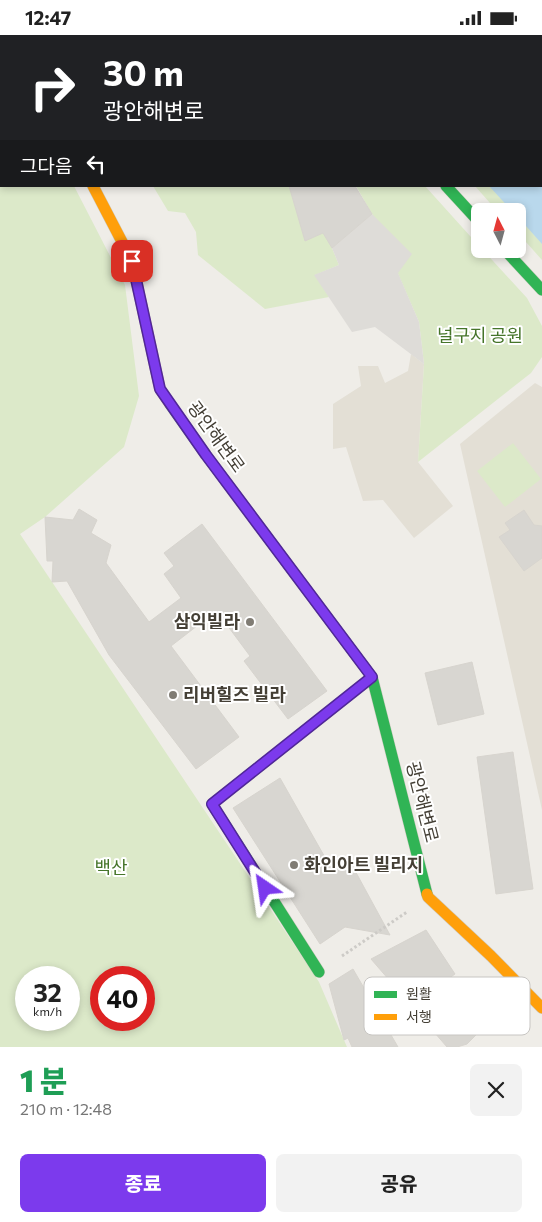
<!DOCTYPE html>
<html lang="ko">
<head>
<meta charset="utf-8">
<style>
  body { margin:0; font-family:Commissioner,"Noto Sans KR",sans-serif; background:#f2f2f2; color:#222; height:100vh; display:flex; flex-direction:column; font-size:19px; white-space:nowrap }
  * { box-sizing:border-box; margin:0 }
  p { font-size:16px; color:#767676 }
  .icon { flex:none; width:28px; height:28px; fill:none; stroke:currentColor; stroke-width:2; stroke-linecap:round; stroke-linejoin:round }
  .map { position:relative; height:1012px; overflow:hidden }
  .panel { display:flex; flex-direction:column; background:#fff; flex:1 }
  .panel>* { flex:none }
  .banner { position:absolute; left:0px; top:0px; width:542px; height:152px; box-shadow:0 2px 8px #0003; background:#202124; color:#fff; overflow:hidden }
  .needle { width:32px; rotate:354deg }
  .fabs { position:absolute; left:471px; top:168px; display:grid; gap:10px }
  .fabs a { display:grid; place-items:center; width:55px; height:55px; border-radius:8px; background:#fff; box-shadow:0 2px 8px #0003; font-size:25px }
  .speed { position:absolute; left:15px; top:931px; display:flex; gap:10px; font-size:25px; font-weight:700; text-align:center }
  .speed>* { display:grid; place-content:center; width:65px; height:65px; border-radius:50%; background:#fff; box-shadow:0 2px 8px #0003; line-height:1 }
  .speed small { font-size:12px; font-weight:400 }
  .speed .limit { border:8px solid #d22; background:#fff; color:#111 }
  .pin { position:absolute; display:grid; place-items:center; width:42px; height:42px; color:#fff; margin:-21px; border-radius:10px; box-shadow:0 2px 8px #0006 }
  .me { position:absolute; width:55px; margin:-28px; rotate:328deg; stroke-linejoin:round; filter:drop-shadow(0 0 4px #0008) }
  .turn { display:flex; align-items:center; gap:18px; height:105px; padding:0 20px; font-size:22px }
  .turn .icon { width:65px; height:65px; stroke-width:2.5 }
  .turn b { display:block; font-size:35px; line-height:42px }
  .then { display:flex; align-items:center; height:48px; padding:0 20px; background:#0003; gap:10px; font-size:19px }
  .round { display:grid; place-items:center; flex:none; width:52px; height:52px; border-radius:8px; background:#f2f2f2 }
  .headline { display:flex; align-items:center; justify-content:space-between; height:85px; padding:0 20px }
  h1 { font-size:30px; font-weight:800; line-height:38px; color:#1e9e55 }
  .primary-button { display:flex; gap:10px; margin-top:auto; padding:10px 20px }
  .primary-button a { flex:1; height:58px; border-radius:8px; background:#7c3aed; color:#fff; font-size:20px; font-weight:800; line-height:58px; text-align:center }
  .primary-button a+a { background:#f2f2f2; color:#222 }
  .status { display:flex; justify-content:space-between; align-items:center; height:35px; padding:0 25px; background:#fff; direction:ltr }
  .status svg { height:14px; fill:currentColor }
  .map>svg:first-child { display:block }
</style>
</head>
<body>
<div class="status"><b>12:47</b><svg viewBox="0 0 49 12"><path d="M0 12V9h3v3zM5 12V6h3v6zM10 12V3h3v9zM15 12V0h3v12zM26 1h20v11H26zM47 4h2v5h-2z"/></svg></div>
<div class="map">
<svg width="542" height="1012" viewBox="0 0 542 1012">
  <rect width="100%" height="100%" fill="#efede8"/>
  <path fill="#e3dfd5" d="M411 319 424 329 418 427 453 471 414 503 383 465 363 466 346 412 333 414V369L361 351 358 331H378L385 348 408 336Z
    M535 348 542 352V775L460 409Z"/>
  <path fill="#dce9c9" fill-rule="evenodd" d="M0 0 40 1H1V151H74L125 250 139 361 124 412 45 482 20 499 319 947 347 1012H0ZM26 942H69V985H26ZM101 942H144V985H101Z
    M153 151H297L332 213 339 230 315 240 329 262 265 274 198 220 196 197 185 178 168 176Z
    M356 151H425L480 212V214H482L527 263 542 291V322L531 338 418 427 424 329 419 287 372 179Z
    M475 151H539L542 155V225L518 198V176H497Z
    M513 408 541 444 505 472 477 436Z"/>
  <path fill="#dedcd8" d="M372 179 412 219 398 238 419 287 424 329 375 292 352 297 314 240 339 230 332 213Z"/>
  <path fill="#b9d8ec" d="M350 0H542V209L518 182V176H512L489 151H541V1Z"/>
  <path fill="#d8d6d1" stroke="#d7d4ce" d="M289 151H355L372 179 332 213 323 198 305 206Z
    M79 474 97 485 91 498 111 510 106 528 149 587 181 563 164 539 174 531 164 518 202 489 327 656 288 684 244 626 250 621 224 586 214 594 206 584 171 611 239 702 196 734 109 620 67 546 52 547 53 526H47L45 482 73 485Z
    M524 475 534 490 542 491V523L524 536 499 502 510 495 505 488Z
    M472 627 484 679 438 690 425 638Z
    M513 717 533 854 496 859 477 722Z
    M280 743 331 833 342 827 353 832 390 900 345 892 320 909 233 773Z
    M426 895 455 939 448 944 484 992 467 1009 457 1012H447L371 924Z
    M353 934 398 1012H352L348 1003 344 1005 329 949Z"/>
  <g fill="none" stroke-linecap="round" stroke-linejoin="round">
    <g stroke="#cecabf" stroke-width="12">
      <path id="fast" d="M54 0V1
        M303 0 304 1
        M446 151 480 188
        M504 214 542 255
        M170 369 206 420 372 642 427 859
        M319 937 212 769 372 642"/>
    </g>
    <g stroke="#cecabf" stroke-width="12">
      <path id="slow" d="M93 151 132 226 160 354 170 369
        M427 859 428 862 491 921 542 973"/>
    </g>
    <path stroke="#cdcbc7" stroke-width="3" stroke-dasharray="2.5 2.5" stroke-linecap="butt" d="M342 921 407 877"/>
    <use href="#fast" stroke="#30b455" stroke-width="11"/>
    <use href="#slow" stroke="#ff9f0a" stroke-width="11"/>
  </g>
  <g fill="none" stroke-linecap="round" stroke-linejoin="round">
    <g stroke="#51269a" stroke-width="12">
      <path id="route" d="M132 226 160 354 206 420 372 642 212 769 265 853"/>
    </g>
    <use href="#route" stroke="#7c3aed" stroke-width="9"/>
  </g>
  <g fill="#807c74" stroke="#fff" stroke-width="2">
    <circle cx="250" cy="587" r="5"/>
    <circle cx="173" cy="660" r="5"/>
    <circle cx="294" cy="830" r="5"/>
  </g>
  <g text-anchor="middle" stroke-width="4" stroke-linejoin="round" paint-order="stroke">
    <g font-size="18" fill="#46752a" stroke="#fff">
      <text x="480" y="307">널구지 공원</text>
      <text x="111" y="839">백산</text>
    </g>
    <g font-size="18" fill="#443f35" stroke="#fff">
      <text transform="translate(216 402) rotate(54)" y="6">광안해변로</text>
      <text transform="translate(422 767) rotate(76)" y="6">광안해변로</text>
    </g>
    <g font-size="18" font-weight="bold" fill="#443f35" stroke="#fff" text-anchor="start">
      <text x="240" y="593" text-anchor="end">삼익빌라</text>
      <text x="183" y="666">리버힐즈 빌라</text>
      <text x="304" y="836">화인아트 빌리지</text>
    </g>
  </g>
  <rect x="364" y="942" width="166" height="58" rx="8" fill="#fff" stroke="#c7c5c2" stroke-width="1"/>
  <rect x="374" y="956" width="23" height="7" fill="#30b455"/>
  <rect x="374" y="979" width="23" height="6" fill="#ff9f0a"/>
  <g font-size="14" fill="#443f35">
    <text x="406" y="964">원활</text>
    <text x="406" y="987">서행</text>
  </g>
</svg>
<div class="fabs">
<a><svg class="needle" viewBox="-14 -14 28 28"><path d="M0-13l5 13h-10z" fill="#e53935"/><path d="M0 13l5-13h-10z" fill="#767676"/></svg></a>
</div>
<div class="speed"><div>32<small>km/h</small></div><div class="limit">40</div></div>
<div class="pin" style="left:132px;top:226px;background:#d93025"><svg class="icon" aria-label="arrive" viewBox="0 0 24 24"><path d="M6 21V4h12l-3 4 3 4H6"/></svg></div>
<svg class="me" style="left:265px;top:853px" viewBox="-20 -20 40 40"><path d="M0-17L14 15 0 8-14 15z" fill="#7c3aed" stroke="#fff" stroke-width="4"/></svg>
<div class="banner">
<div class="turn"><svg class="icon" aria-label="right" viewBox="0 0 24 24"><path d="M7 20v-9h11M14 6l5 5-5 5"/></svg><div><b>30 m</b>광안해변로</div></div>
<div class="then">그다음<svg class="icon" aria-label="left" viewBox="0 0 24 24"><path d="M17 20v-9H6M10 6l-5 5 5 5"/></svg></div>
</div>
</div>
<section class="panel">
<div class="headline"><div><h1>1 분</h1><p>210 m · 12:48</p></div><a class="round"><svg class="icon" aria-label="close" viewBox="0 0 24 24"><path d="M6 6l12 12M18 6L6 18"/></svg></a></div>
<div class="primary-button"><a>종료</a><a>공유</a></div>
</section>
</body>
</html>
